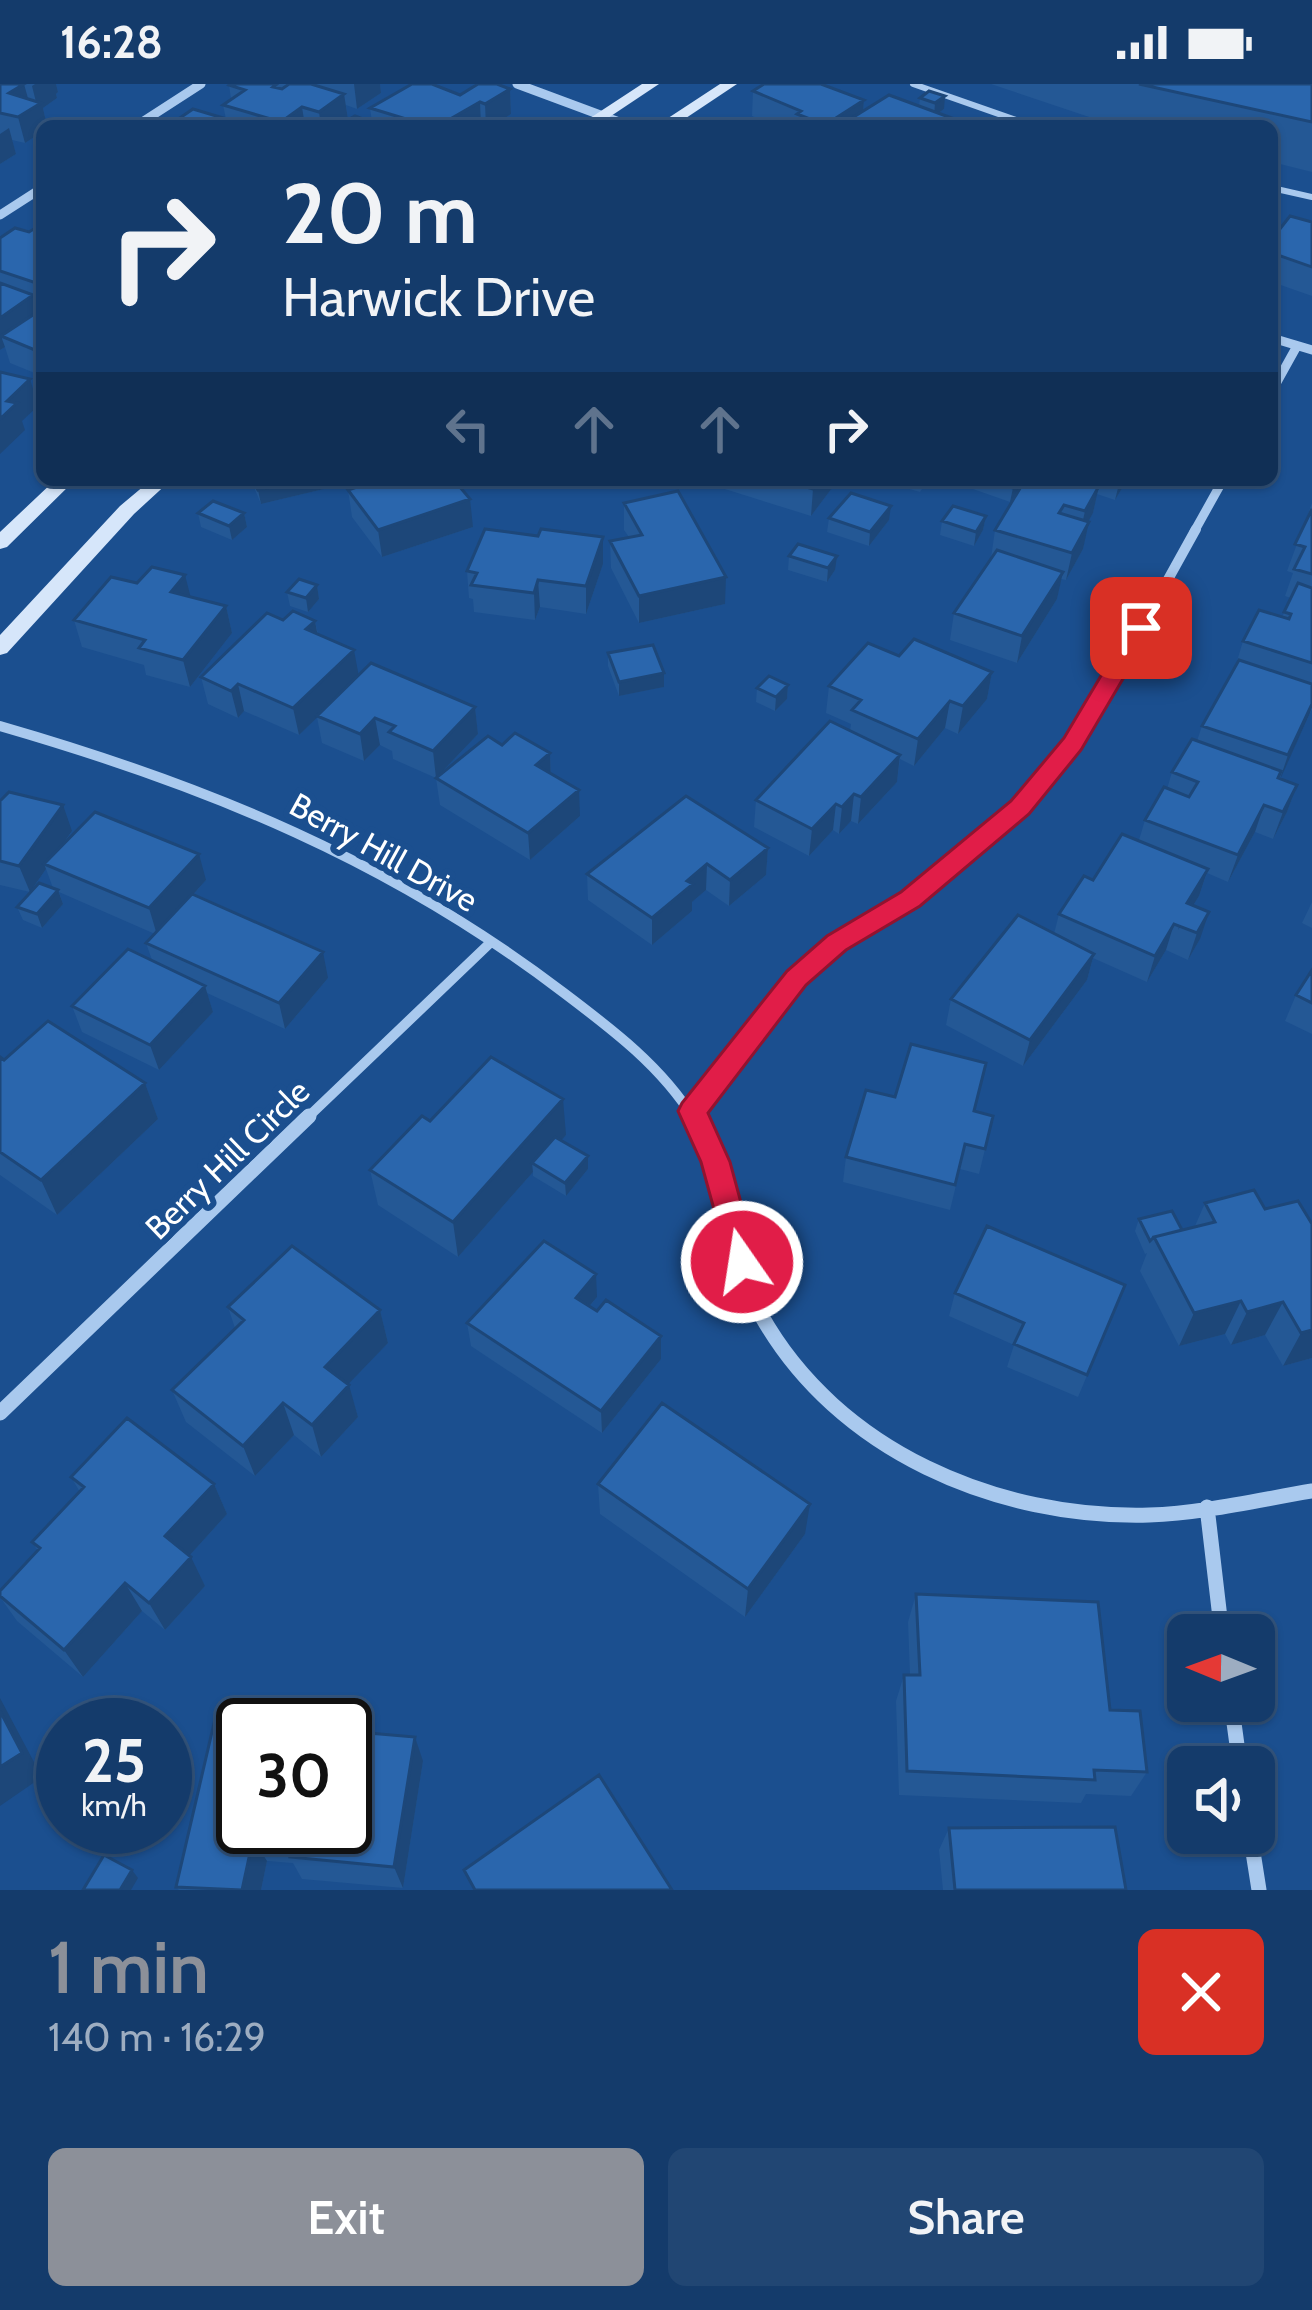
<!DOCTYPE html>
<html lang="en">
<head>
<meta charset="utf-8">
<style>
  body { margin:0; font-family:Cabin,sans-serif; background:#214673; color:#f1f3f6; height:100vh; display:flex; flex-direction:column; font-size:45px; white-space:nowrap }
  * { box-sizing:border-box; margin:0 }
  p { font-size:39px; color:#9dadc1 }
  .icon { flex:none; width:66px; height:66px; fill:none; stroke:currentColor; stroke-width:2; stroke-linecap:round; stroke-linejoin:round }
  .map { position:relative; height:1806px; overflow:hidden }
  .panel { display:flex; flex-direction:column; background:#143b6b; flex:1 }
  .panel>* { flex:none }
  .guide { position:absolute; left:36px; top:36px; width:1242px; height:366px; border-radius:18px; box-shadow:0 3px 9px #0004,0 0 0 3px #33557e; background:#143b6b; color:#f1f3f6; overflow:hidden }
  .needle { width:78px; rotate:271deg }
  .controls { position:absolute; left:1167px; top:1530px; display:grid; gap:24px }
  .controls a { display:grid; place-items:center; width:108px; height:108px; border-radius:18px; background:#143b6b; box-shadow:0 3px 9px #0004,0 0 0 3px #33557e; font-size:60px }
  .speed { position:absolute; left:36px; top:1614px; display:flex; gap:24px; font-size:60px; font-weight:700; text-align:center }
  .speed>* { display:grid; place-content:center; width:156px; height:156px; border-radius:50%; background:#143b6b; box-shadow:0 3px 9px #0004,0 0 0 3px #33557e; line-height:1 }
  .speed small { font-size:30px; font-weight:400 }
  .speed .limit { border:6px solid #111; border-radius:18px; background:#fff; color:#111 }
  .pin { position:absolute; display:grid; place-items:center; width:102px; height:102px; color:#fff; margin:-51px; border-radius:24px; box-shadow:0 6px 18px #0006 }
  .me { position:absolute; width:132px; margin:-66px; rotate:347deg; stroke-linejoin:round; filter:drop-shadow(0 0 9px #0008) }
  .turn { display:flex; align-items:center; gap:42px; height:252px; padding:0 48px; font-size:54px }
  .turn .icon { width:156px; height:156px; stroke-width:2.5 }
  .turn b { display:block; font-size:84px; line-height:102px }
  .lanes { display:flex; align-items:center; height:114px; padding:0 48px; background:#0003; justify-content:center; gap:60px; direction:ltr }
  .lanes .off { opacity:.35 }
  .round { display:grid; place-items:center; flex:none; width:126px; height:126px; border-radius:18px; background:#214673 }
  .overview { display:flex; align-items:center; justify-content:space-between; height:204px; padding:0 48px }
  h1 { font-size:72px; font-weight:600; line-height:90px; color:#8c9099 }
  .cta { display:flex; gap:24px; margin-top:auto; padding:24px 48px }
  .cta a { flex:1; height:138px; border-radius:18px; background:#8c9099; color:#fff; font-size:48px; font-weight:600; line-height:138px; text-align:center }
  .cta a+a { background:#214673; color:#f1f3f6 }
  .status { display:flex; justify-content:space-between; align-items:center; height:84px; padding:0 60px; background:#143b6b; direction:ltr }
  .status svg { height:33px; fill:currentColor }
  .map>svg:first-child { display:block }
</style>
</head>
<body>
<div class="status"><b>16:28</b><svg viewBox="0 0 49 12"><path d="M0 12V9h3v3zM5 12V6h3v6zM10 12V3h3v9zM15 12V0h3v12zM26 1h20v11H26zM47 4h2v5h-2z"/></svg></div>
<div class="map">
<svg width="1312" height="1806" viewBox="0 0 1312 1806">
  <rect width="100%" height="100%" fill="#1b4f8f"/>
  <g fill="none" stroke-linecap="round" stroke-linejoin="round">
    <path stroke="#a9c9ee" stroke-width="6" d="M913 0 1033 42
      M1272 104 1312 113"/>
    <path stroke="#a9c9ee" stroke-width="9" d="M517 0 630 42
      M136 42 201 0
      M0 131 42 104
      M1272 254 1312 266
      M1272 307 1297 262
      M1194 448 1223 396"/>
    <path stroke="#a9c9ee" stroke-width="10" d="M0 642C208 702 391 777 564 909 613 946 662 983 694 1035
      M692 1027 796 894 837 859 910 815 972 767 1047 694 1105 609 1196 445
      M306 1035 490 859"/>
    <path stroke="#a9c9ee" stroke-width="15" d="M693 1032C712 1067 727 1104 736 1143 743 1172 746 1204 761 1231 837 1367 997 1435 1149 1431 1204 1429 1258 1416 1312 1407
      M0 1329 309 1032
      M1207 1423 1222 1551
      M1231 1617 1240 1683
      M1250 1749 1259 1806"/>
    <path fill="#d6e6fa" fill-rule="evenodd" d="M642 0H659L596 42H578Z
      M720 0H737L674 42H656Z
      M55 396H75L7 463 0 465V448Z
      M151 396H171L134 430 7 569 0 571V551L120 422Z"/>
  </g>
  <path fill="#245895" d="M0 0H56L58 8 56 10 57 14 43 24 47 42H42V48L25 59 12 56 16 70 0 80Z
    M230 0H380L381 9 357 25 346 21 348 35 372 38 370 24 510 5 511 30 492 42H171V40L226 35 223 21 231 15 229 1Z
    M991 0H1312V88L1272 78V42H1116Z
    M753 7 864 16 863 27 919 22 920 14 929 7 944 25 938 29 956 42H775L752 32Z
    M1312 138V212L1272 198V155Z
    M42 140V225L37 223 38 228 42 225V292L10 279 5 263 0 266V154L29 148Z
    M251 396H327L328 404 261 420Z
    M362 396H459L473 443 382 473 352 433 348 406 365 401Z
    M696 396H838L811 432Z
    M878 396H928L920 408Z
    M974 396H1023L1022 402 1025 396H1127L1115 416 1097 410 1093 429 1088 437 1083 465 1066 496 1061 495 1057 515 1017 579 950 556 954 529 991 474 995 446 1019 407 1010 418 973 405Z
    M624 419 725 520 639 539 611 484 610 457 629 453 624 446Z
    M1312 419V625L1280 694 1297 701 1287 728 1273 755 1255 748 1228 798 1207 789 1199 812 1193 822 1200 855 1188 876 1166 866 1147 898 1093 874 1087 896 1023 982 946 941 951 915 1054 850 1059 830 1093 796 1139 756 1145 736 1167 705 1172 688 1197 657 1202 642 1235 584 1243 557 1282 533 1291 514 1285 512 1293 489 1287 487Z
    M198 429H244L247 443 232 456 201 443Z
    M986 432 983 446 974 462 940 451 942 437Z
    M829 434 889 436 869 462 827 448Z
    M538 452 603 453V480L586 530 540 523 535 536 474 528 473 515 469 514 467 487Z
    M789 472 835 486 827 498 788 486Z
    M317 501 319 515 308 528 290 522 287 508Z
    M190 513 226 522 232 549 190 603 146 591 144 581 82 563 74 536Z
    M283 536 315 537 318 550 359 591 475 623 478 650 436 694 393 675 392 667 380 661 364 677 322 659 317 633 299 651 244 627 238 634 208 620 201 593Z
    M608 569 664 589V603L619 612 608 582Z
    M899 572 992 588 987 615 958 650 945 644 914 682 900 675 897 698 858 740 851 737 839 750 833 746 809 772 754 743 756 716 850 647 851 640 826 629 829 602Z
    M788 601 787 615 775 627 756 618 757 604Z
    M502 661 550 669 551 689 580 732 530 776 440 721 436 694Z
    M0 717 72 747 63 761 206 796 193 811 328 894 285 945 207 909 213 928 159 986 82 948 72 922 152 876 146 859 155 850 59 808 63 820 42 844 23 836 17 823 53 804 46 785 30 808 0 801Z
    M768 764 766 791 729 822 706 806 692 818V827L652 861 588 816 587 790Z
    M1312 818V844L1302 839Z
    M1312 886V950L1285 937 1296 911Z
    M0 973 4 976 145 999 158 1035 57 1131 0 1091Z
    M895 1013 993 1032 979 1090 960 1085 950 1126 843 1098 846 1073Z
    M430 1037 566 1051 561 1056 588 1085 566 1112 533 1092V1088L458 1173 378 1121 370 1086Z
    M1205 1119 1265 1125 1312 1140V1274L1283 1282 1265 1251 1231 1261 1225 1250 1179 1262 1140 1187 1147 1169 1145 1170 1135 1147 1139 1135 1182 1146 1195 1142Z
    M1125 1201 1078 1313 1007 1283 1014 1261 949 1232 955 1209Z
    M597 1213 590 1222 661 1275 602 1349 471 1262 467 1239Z
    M228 1223 380 1226 388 1259 348 1300 358 1333 321 1373 294 1351 255 1392 186 1338 172 1306 235 1244Z
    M71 1393 214 1400 227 1430 189 1472 205 1502 165 1546 142 1527 83 1593 17 1537 0 1513V1507L38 1467 32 1458 80 1408Z
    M598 1400 805 1450 745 1533 600 1430Z
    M916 1510 1110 1626 1147 1688 1131 1712 1086 1710 1081 1719 899 1711 896 1617 904 1591H910L908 1538Z
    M215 1635 423 1677 403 1804 302 1795 293 1779 267 1777 261 1806H179L176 1803Z
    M949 1744 1126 1806H943L939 1766Z"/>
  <path fill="#1d4779" d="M24 0 31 25 16 34 9 9Z
    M35 0H56L58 8 56 10 57 14 43 24 47 42H42V48L25 59 18 33 37 22 32 2Z
    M354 0H380L381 9 357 25Z
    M510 5 511 30 492 42H486L485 20Z
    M344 10 348 35 338 42H321L319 28Z
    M945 12 944 25 934 32 935 19Z
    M864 16 862 39 852 34V42H825Z
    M480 18 481 42H438Z
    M302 23 305 42H281V38Z
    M9 44 16 70 0 80V50Z
    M33 211 41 238 1 252 5 263 0 266V234Z
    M30 295 38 322 22 337 25 346 0 370V335L7 317Z
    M300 396H327L328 404 261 420 258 406Z
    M820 396H838L811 432 813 405Z
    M1019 396H1023L1022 403 1010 418 1013 404Z
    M1120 396H1127L1115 416Z
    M1099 402 1093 429 1079 454 1085 427Z
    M470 415 473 443 382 473 378 446Z
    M891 422 889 436 869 462 870 448Z
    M244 429 247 443 232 456 229 442Z
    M986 432 983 446 974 462 976 448Z
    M1089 438 1083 465 1066 496 1072 469Z
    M603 453V480L586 530V502Z
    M837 472 835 486 827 498 828 484Z
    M1063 488 1057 515 1017 579 1022 552Z
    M185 491 192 518 171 508Z
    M726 493 725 520 639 539V512Z
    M538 496 540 523 535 536 534 509Z
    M317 501 319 515 308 528 306 514Z
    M226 522 232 549 190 603 183 576Z
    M315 537 320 564 306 545Z
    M354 566 359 593 299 651 293 624Z
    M992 588 987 615 958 650 963 622Z
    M664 589V603L619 612V598Z
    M238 600 244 627 238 634 231 607Z
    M788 601 787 615 775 627 776 613Z
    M950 617 945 644 914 682 918 655Z
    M1312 620 1310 629 1279 698 1288 671Z
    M475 623 478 650 436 694 433 667Z
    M375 634 380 661 364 677 360 650Z
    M550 669 551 696 536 681Z
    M900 671 897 698 858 740 861 713Z
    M1297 701 1287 728 1273 755 1283 728Z
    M579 706 580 732 530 776 528 749Z
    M854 710 851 737 839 750 842 723Z
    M836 720 833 746 809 772 812 745Z
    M63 721 72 747 48 781 44 780 46 785 30 808 19 782Z
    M1264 721 1255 748 1228 798 1238 771Z
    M768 764 766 791 729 822 730 796Z
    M199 770 206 796 157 851 149 824Z
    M707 780 706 806 692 818V827L652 861V834L687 797Z
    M1208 785 1199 812 1178 846 1187 819Z
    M58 806 63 820 42 844 37 830Z
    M1209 828 1200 855 1188 876 1197 849Z
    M1174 840 1166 866 1147 898 1155 872Z
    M323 868 328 894 285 945 279 919Z
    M1094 870 1087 896 1023 982 1030 956Z
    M205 902 213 928 159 986 150 961Z
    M145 999 158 1035 57 1131 41 1096Z
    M563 1015 566 1051 538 1083 532 1079 533 1088 458 1173 453 1138Z
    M588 1072V1085L566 1112 565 1099Z
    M596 1190 597 1213 577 1237 576 1214Z
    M1241 1217 1225 1250 1179 1262 1194 1229Z
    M1283 1218 1265 1251 1231 1261 1247 1228Z
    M380 1226 388 1259 334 1315 325 1283Z
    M1312 1246V1274L1283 1282 1301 1249Z
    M661 1252V1275L602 1349 601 1327Z
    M349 1301 358 1333 321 1373 312 1341Z
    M283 1319 294 1351 255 1392 243 1362Z
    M214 1400 227 1430 180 1482 165 1452Z
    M810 1420 805 1450 745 1533 748 1505Z
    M191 1473 205 1502 165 1546 149 1519Z
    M125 1499 142 1527 83 1593 64 1566Z
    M0 1614 42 1693 0 1722Z
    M415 1653 423 1677 403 1804 394 1783Z
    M253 1755 267 1777 261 1806H242Z
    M132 1786 138 1794 131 1806H120Z"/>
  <path fill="#2a66ad" stroke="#1d4779" stroke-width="3" d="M0 0H24L9 9 41 19 18 33 0 29Z
    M230 0H277L273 3 282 5 289 0H311L344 10 319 28 302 23 281 38 223 21 245 6 229 1Z
    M412 0H432L460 11 478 0H497L510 5 485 20 480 18 438 42H429L370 24Z
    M764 0H821L864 16 825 41 797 30 801 27 753 7Z
    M1139 0H1312V38Z
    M929 7 945 12 935 19 920 14Z
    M889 11 957 36 948 42H869L852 34Z
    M193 25 250 42 171 40Z
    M355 32 381 42H337Z
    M999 35 1022 42H991Z
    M1290 132 1312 138V183L1272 169V155Z
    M42 140V201L0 187V154L15 144 29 148Z
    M0 199 33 211 0 234Z
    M42 225V269L1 252Z
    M0 288 30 295 7 317 17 319 0 335Z
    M253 396H300L258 406Z
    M378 396H454L470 415 378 446 348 406Z
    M783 396H820L813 405Z
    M989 396H1019L1013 404Z
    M1025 396H1076L1099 402 1085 427 1064 421 1059 429 1089 438 1072 469 995 446Z
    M678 407 726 493 639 512 610 457 642 451 624 419Z
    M851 409 891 422 870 448 829 434Z
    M213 417 244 429 229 442 198 429Z
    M953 422 986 432 976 448 942 437Z
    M1312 425V490L1294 485 1305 463 1295 460Z
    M485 445 538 452 541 445 603 453 586 502 538 496 534 509 471 501 477 489 467 487Z
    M798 460 837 472 828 484 789 472Z
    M997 466 1063 488 1022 552 954 529Z
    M152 483 185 491 171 508 226 522 183 576 139 564 145 556 74 536 111 493 137 499Z
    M299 495 317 501 306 514 287 508Z
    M1298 499 1312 504V579L1243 557 1259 526 1289 535 1291 530 1284 528Z
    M293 527 315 537 306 545 354 566 293 624 238 600 231 607 201 593 267 529 283 536Z
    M914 555 992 588 963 622 950 617 918 655 852 626 861 616 829 602 868 559 899 572Z
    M653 561 664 589 619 598 608 569Z
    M1239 576 1312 600V620L1288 671 1202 642Z
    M371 579 475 623 433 667 389 648 395 642 375 634 360 650 317 632Z
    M769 592 788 601 776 613 757 604Z
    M830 637 900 671 861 713 854 710 842 723 836 720 812 745 756 716Z
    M515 649 550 669 536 681 579 706 528 749 436 694 488 652 502 661Z
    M1192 655 1281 687 1278 694 1297 701 1283 728 1264 721 1238 771 1145 736 1164 703 1189 713 1198 698 1172 688Z
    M9 708 63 721 19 782 0 777V717Z
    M686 712 768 764 730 796 707 780 687 797 693 800 652 834 587 790Z
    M95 728 199 770 149 824 44 780Z
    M1122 750 1208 785 1187 819 1209 828 1197 849 1174 840 1155 872 1059 830 1084 792 1093 796Z
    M39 799 58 806 37 830 17 823Z
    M192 810 323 868 279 919 146 859Z
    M1018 831 1094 870 1030 956 951 915Z
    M128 865 205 902 150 961 72 922Z
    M1312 886V919L1296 911Z
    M48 937 145 999 41 1096 0 1068V973L4 976Z
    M911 960 986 979 974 1027 993 1032 985 1065 965 1060 955 1101 846 1073 866 1006 895 1013Z
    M491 973 563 1015 453 1138 370 1086 422 1032 430 1037Z
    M555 1053 588 1072 565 1099 532 1079Z
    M1254 1106 1265 1125 1298 1117 1312 1140V1246L1301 1249 1283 1218 1247 1228 1241 1217 1194 1229 1154 1153 1215 1138 1205 1119Z
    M1172 1127 1182 1146 1154 1153 1150 1157 1139 1135Z
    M987 1142 1125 1201 1087 1291 1014 1260 1024 1239 955 1209Z
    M544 1157 596 1190 576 1214 597 1227 606 1216 661 1252 601 1327 467 1239Z
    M292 1162 380 1226 325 1283 349 1301 312 1341 283 1319 243 1362 172 1306 244 1236 228 1223Z
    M662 1319 810 1420 748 1505 598 1400Z
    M127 1334 214 1400 165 1452 191 1473 149 1519 125 1499 64 1566 0 1512V1507L40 1464 32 1458 84 1403 71 1393Z
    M916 1510 1098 1518 1110 1626 1140 1627 1147 1688 1094 1686 1095 1696 907 1687 904 1591H920Z
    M0 1627 22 1669 0 1683Z
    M215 1635 280 1641H243V1743H345V1647L415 1653 394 1783 290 1773 293 1759 253 1755 242 1806 176 1803Z
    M599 1691 672 1806H475L464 1786Z
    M1115 1743 1126 1806H955L949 1744Z
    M104 1771 132 1786 120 1806H83Z"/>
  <path fill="#e11d48" stroke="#92132f" stroke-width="3" d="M1141 536 1153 544 1081 666 1029 730 920 822 846 866 806 901 708 1029 730 1078 757 1178 753 1187 742 1191 731 1187 701 1078 678 1027 682 1019 787 887 827 852 901 808 1011 717 1064 654 1133 538Z"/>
  <g text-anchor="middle" stroke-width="12" stroke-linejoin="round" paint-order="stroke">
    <g font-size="33" fill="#fff" stroke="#1b4f8f">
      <text transform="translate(384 768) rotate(29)" y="12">Berry Hill Drive</text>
      <text transform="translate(227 1075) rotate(-44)" y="12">Berry Hill Circle</text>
    </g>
  </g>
</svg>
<div class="controls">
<a><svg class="needle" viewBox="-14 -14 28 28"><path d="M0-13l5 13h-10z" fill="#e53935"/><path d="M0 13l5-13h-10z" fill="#9dadc1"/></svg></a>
<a><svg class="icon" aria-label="sound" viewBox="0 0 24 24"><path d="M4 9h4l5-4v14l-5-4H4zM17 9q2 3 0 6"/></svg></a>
</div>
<div class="speed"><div>25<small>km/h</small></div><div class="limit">30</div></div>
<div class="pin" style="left:1141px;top:544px;background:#d93025"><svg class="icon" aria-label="arrive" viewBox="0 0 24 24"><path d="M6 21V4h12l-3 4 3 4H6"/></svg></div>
<svg class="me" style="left:742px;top:1178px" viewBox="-20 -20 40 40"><circle r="17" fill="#e11d48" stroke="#fff" stroke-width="3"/><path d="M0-11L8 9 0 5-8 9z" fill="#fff"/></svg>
<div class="guide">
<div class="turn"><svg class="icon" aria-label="right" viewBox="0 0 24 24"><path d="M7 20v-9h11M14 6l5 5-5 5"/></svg><div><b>20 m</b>Harwick Drive</div></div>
<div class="lanes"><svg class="icon off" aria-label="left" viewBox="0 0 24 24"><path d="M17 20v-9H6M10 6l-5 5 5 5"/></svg><svg class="icon off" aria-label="ahead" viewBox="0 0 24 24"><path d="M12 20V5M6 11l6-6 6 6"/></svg><svg class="icon off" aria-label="ahead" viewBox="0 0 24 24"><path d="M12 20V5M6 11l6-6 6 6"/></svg><svg class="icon" aria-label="right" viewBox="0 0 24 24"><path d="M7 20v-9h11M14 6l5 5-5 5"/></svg></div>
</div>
</div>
<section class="panel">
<div class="overview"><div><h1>1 min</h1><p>140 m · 16:29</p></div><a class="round" style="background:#d93025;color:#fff"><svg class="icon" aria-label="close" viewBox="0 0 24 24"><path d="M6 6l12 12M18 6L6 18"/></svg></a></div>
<div class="cta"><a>Exit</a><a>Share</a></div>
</section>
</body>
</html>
